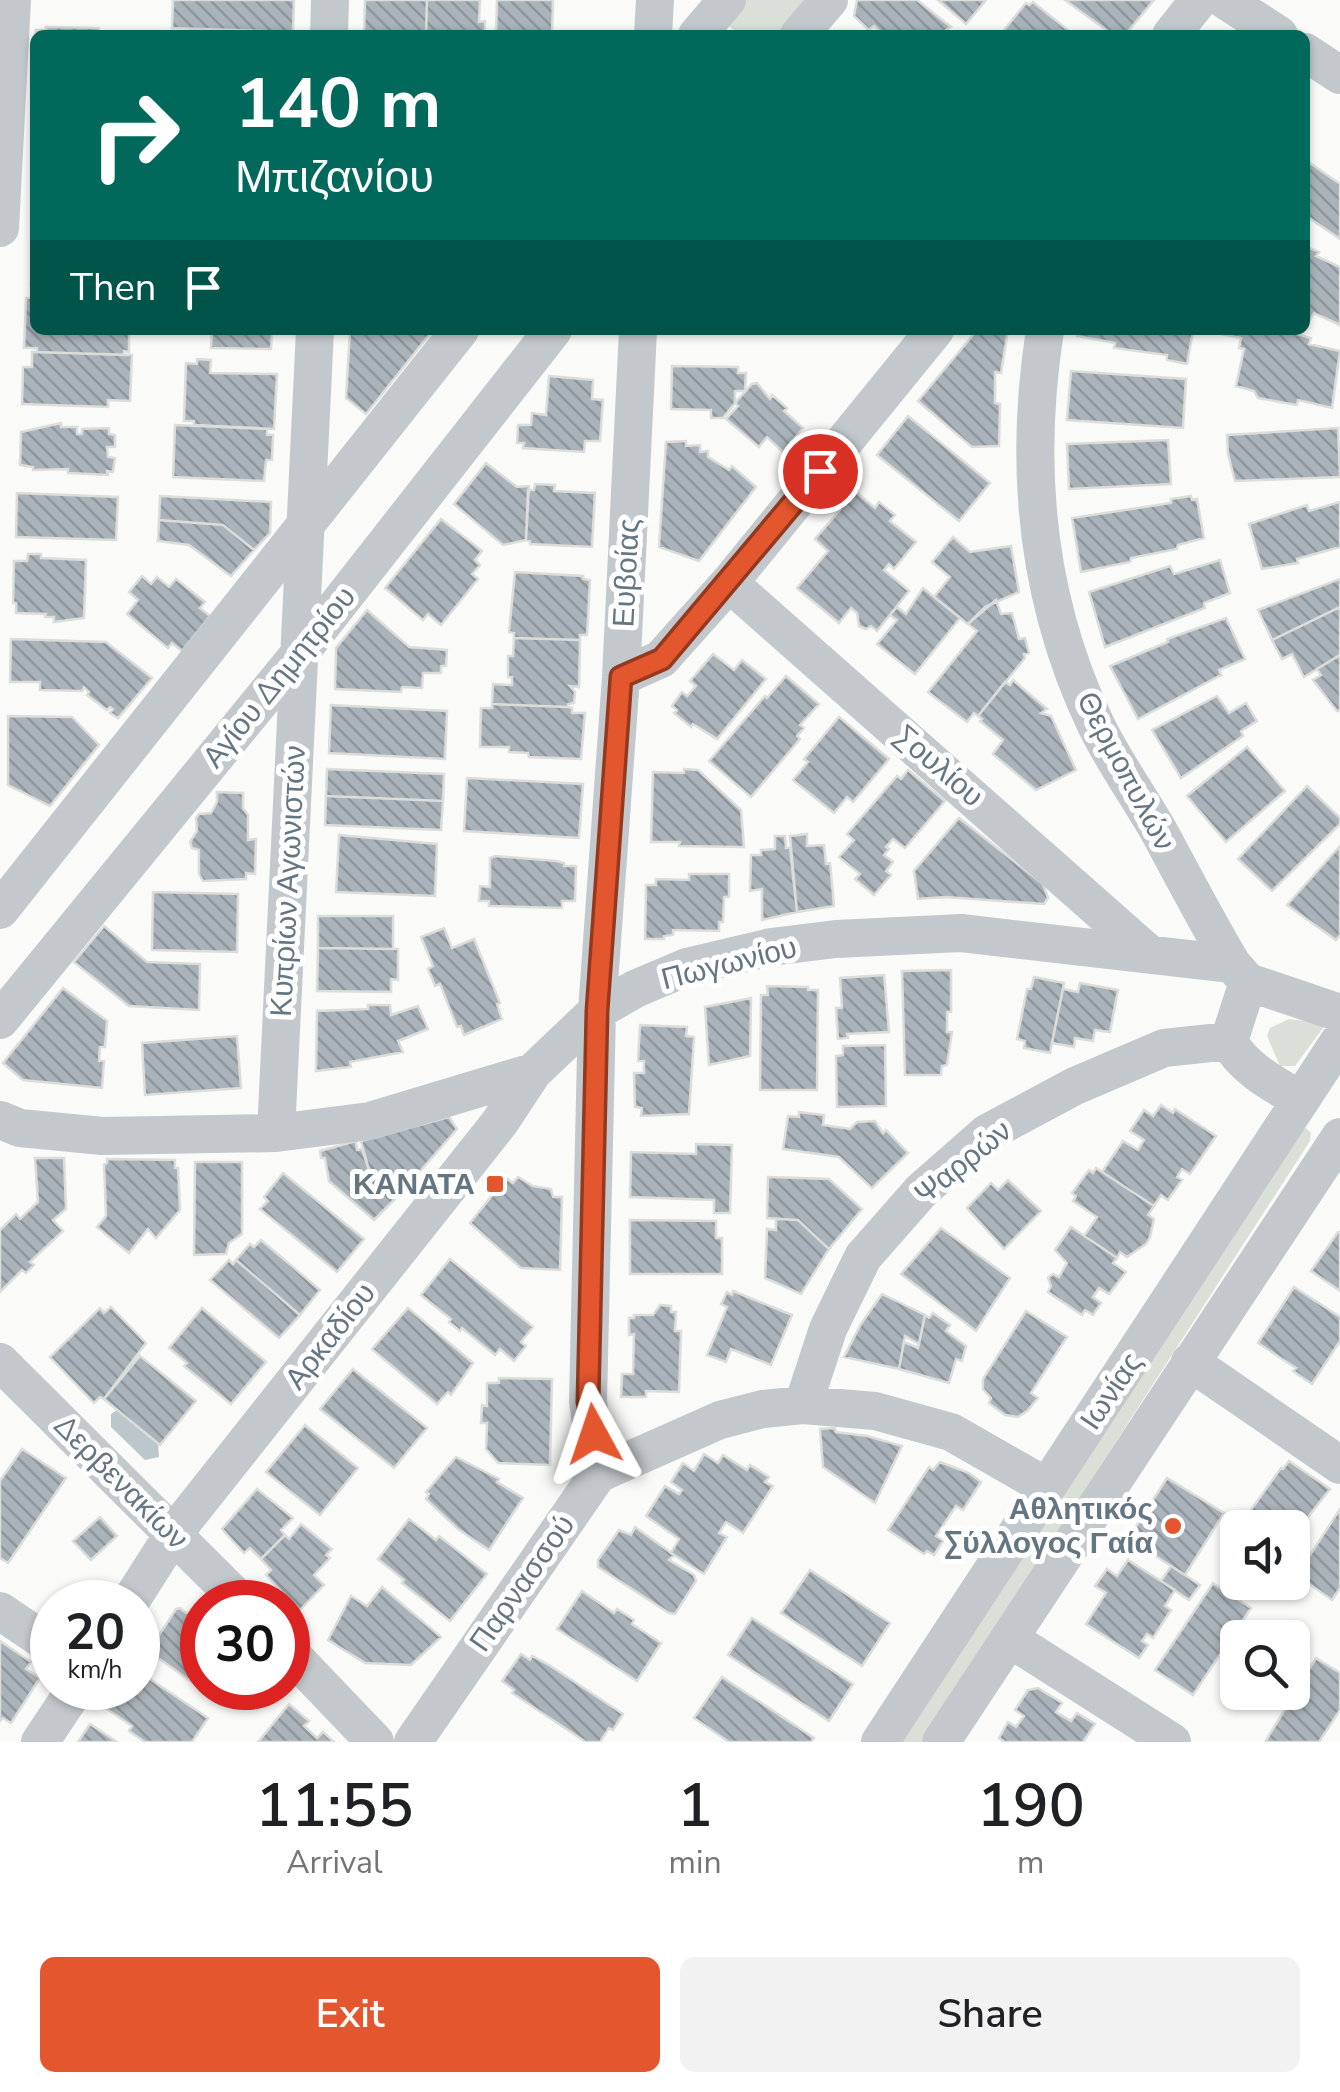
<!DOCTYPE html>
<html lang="en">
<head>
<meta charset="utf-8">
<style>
  body { margin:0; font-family:"Nunito Sans",sans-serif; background:#f2f2f2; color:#202124; height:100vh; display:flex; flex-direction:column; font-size:38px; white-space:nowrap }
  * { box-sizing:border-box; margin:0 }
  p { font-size:32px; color:#757577 }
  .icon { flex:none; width:55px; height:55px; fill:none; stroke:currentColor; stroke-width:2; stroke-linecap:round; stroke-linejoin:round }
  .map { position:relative; height:1742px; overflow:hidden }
  .panel { display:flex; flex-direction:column; background:#fff; flex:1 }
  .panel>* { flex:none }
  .top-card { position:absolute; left:30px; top:30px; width:1280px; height:305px; border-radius:15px; box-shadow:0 2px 8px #0004; background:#00695c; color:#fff; overflow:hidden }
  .buttons { position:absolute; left:1220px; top:1510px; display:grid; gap:20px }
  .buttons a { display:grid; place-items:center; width:90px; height:90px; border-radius:15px; background:#fff; box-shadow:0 2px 8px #0004; font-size:50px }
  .speed { position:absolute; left:30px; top:1580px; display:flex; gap:20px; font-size:50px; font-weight:700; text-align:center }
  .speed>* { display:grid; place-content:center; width:130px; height:130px; border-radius:50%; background:#fff; box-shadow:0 2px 8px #0004; line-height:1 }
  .speed small { font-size:25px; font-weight:400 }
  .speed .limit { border:15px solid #d22; background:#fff; color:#111 }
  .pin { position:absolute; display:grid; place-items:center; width:85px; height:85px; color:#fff; margin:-42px; border:5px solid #fff; border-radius:50%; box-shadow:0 2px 10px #0007 }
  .me { position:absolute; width:110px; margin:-55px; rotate:355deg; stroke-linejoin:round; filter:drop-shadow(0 0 8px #0008) }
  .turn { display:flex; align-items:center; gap:35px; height:210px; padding:0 40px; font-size:45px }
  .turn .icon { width:130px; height:130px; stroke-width:2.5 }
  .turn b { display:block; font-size:70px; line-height:85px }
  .then { display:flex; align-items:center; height:95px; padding:0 40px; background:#0003; gap:20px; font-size:38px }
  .eta { display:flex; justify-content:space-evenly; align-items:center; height:170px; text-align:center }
  .eta b { font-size:60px; font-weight:600; line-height:70px }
  .action { display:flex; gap:20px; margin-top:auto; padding:20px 40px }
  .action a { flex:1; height:115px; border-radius:15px; background:#e4572e; color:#fff; font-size:40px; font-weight:600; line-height:115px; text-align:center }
  .action a+a { background:#f2f2f2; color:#202124 }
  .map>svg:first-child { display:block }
</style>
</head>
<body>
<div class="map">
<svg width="1340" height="1742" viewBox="0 0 1340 1742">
  <defs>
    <pattern id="building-back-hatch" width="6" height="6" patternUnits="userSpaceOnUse" patternTransform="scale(2.5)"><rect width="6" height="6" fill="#aab3b9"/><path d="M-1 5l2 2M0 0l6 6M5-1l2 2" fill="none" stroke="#8e969c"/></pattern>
  </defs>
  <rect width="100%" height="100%" fill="#fafaf8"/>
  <path fill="#dadfd7" d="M733 0H806L808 2 780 35H740L718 17Z
    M1289 1019 1319 1023 1323 1028 1295 1066H1280L1267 1036 1270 1028Z
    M1306 1128 1311 1133 1310 1141 922 1742H896L1299 1133Z"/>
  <path fill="#bbc7cb" d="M117 1410 158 1442 159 1457 145 1460 111 1427V1414Z"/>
  <path fill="url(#building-back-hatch)" stroke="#dcdcda" stroke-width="2.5" d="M173 0H294L293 32 172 28Z
    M365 0H427L426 35H364Z
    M427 0H480L479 22 485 21V35H426Z
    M497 0H553L552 35H496Z
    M857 0H917L951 27 945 31 949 35H884L874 26 869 30 854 16Z
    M938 0H986L966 24Z
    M1065 0H1154L1125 35H1113Z
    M1033 2 1074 35H1000L1026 3 1029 5Z
    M46 27 99 28 98 35H36V30H46Z
    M1310 163 1340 184V239L1305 215V171Z
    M33 229H35V285H31Z
    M1305 246 1319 252 1316 256 1340 267V325L1314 313 1310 320 1305 318Z
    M26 298H35V330H129V352L124 351V355L37 352V348H24Z
    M212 330H272L271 349 211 348Z
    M350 330H433L366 414 346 398Z
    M977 330H1008L1001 373 995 372V403L1000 404 999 446 972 447 918 401Z
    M1078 330H1198L1193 332 1187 364 1167 360V355L1114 348 1115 343 1077 336Z
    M1222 330H1283L1311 338 1309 344 1340 351 1332 408 1298 400 1297 405 1258 398 1254 391 1236 386 1244 349 1239 348 1241 338 1221 334Z
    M32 352 132 355 130 401 108 400V407L22 404 23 367H32Z
    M197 359 211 360 210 373 277 374 274 429 194 425V421H184L186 363 197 364Z
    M672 366 738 367V373H746L745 391H735V403L723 418H711V410L671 409Z
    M1071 371 1186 379 1183 428 1067 420Z
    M549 376 593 380 592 399 603 400 600 441H585L584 452 523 448 524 443H517L518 425H531L532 413 546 415Z
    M757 383 770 399 772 395 787 408 784 411 803 428 783 452 767 437 759 447 726 419 738 406 735 403 752 384Z
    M908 416 990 483 959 521 877 455Z
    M61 423V427H77V434H82V429L109 428V434L115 435V447H107L108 457 115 458 113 472 107 471 108 475 68 473V469L33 470V467L20 465 21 432Z
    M175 425 267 429V435H273L272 460H266L264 481 173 477Z
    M1338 428 1340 477 1235 481 1228 454 1227 435Z
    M1168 440 1171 484 1069 489 1067 444Z
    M686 441V446L700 445V452L708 451V457L729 470 732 466 756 487 699 561 659 547 666 442Z
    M486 463 517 487 529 486 526 540 503 545 454 504Z
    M535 484 555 485 554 491 595 493 592 547 530 544V541L526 540 528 490H534Z
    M855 491 875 508 879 502 895 515 890 521 916 542 894 569 889 564 884 570 909 591 877 631 871 626 866 629 859 626 857 613 851 608 839 623 797 588 828 551 815 539 840 510 841 504Z
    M17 493 118 497 116 540 16 537Z
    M160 496 271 502 270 533 254 550 223 525 159 520Z
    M1191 496 1192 500 1197 499 1204 538 1178 545 1177 549 1131 558 1130 562 1081 572 1072 518 1171 503V499Z
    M1340 502V547L1297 559 1298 563 1262 569 1249 524 1307 505 1309 511Z
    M441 519 482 551 475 560 480 565 472 574 478 579 441 625 428 614 423 620 385 588Z
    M159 520 223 525 254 550 231 576 189 545 158 541Z
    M953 537 970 552 1011 546 1019 592 985 607 968 624 934 597 950 577 932 562Z
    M28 554H41V558L86 560 84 618 54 622V617H45L46 614 16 613V603H13L14 561H27Z
    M1220 560 1230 593 1204 603 1205 608 1105 647 1089 592 1170 566 1174 574Z
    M515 572 583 576V579L590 580 587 635H580V640L514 638V633L509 632Z
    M142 576 151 584 157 577 169 587 176 579 205 602 200 608 210 616 182 651 172 643 168 648 127 614 138 600 129 592Z
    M1340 579V607L1272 640 1258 610Z
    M923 588 960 618 915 674 877 644 897 620 890 615 897 607 906 614Z
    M996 600 1001 614 1012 613 1019 639 1025 638 1029 653 1024 654 1025 658 978 716 974 713 967 722 928 692 977 631 968 624Z
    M1340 607V655L1304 677 1292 654 1282 659 1272 640Z
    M367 610 409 647 447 650 446 666H441V673H423L422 688 402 687 401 692 335 689 336 648Z
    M1226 618 1245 659 1219 670 1221 675 1138 719 1110 666 1168 642 1167 639Z
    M514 638 580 640 579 687 570 686 575 692 574 703 568 704V707L492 704 493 684 512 685V677H508V656H513Z
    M11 639 106 642 152 678 118 718 110 713 113 709 110 707 107 710 87 695 89 692 84 687 82 691 40 690V682H10Z
    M713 654 734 670 742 660 766 679 717 739 693 724 691 727 674 713 677 710 672 706 682 692 687 696 696 686 690 681Z
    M1340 655V710L1337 711 1313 680 1321 675 1317 669Z
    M786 676 819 704 800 725 804 728 797 736 800 739 751 797 709 761 765 696 767 698Z
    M1013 680 1047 709 1041 713 1051 716 1076 770 1036 790 993 754 1003 740 980 721 982 719 978 716 1005 682 1010 685Z
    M1217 696 1229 713 1246 703 1257 721 1241 731 1243 736 1181 778 1152 730Z
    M492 704 568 707 572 708V713H585L581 759 529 757 528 753 509 752V747H480L481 708H492Z
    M331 705 447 711 445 759 329 753Z
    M8 716 72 717 99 745 50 806 8 785Z
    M839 717 889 759 853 802 847 797 834 813 793 780 808 762 804 759Z
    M1247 747 1285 791 1226 842 1187 796Z
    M327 769 444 774 443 801 326 796Z
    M684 769 698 770 741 810 744 847 679 846 680 842H651L653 772 684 773Z
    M908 770 945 801 905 848 893 839 886 847 889 849 884 855 893 862 886 871 891 875 874 895 855 879 860 874 839 857 854 840 847 834 897 776 901 779Z
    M467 778 583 784 579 838 464 831Z
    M1307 786 1340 818V824L1272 891 1238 859Z
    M217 792 243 793V808L248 815V840L256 839 255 874 246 873V879L203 881 199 874V850L192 848 190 842 197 831 196 818 199 814 211 813 217 802Z
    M326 796 443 801 441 830 325 825Z
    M959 818 1043 884 1048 898 1044 904 946 897 918 899 914 871Z
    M807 834V846L824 845 826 864 830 863 834 906 797 912 790 836Z
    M339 835 437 844 435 896 336 892Z
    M775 836H785L786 848H790L797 912 762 920V889L750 891 751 855H761V850L775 849Z
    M1340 846V935L1336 940 1287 905Z
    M495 856 556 861 564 863V866H576L575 901H562V908L489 906V901H479L480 886 490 887V858Z
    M689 874H729V897H724L723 922H719V931L673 930V935L664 936V939H645L646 885H656V879L689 880Z
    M153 892 238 894 237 952 152 950Z
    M318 916H393V949L318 948Z
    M104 926 147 962 200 964 199 1010 129 1006 74 962Z
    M444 928 452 948 474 939 500 1003 497 1004 502 1019 464 1035 461 1026 457 1027 440 984 435 986 428 969 433 966 421 937Z
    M318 948 398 949V980L391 979V992L317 991Z
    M951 970V1012H947V1032H952L947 1065 942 1066 941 1075H905L902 971Z
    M884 975 889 1032 847 1034 848 1038 838 1039 836 1008H842L840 978Z
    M1034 977 1064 983 1050 1053 1024 1048 1025 1041 1017 1039 1027 989H1031Z
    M1080 983 1118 990 1110 1032 1095 1030 1093 1041 1075 1038 1074 1047 1052 1043 1063 989 1078 992Z
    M767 986 808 987V990H818L817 1090H760L761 995H768Z
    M63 988 107 1021 105 1047H100L99 1061H104L102 1088 23 1080 3 1063Z
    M751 998 750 1056 709 1065 705 1007Z
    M368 1005H390L391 1015 418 1006 428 1029 398 1041 403 1052 350 1062 351 1067 316 1071 317 1011 368 1009Z
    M640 1025 687 1027 686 1036 694 1037 689 1114 641 1116 642 1108 635 1107 634 1073H644V1061H638Z
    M237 1036 241 1088 145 1095 142 1043Z
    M885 1045 886 1106 837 1107 836 1056 843 1055V1046Z
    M1161 1105 1173 1113 1175 1109 1216 1136 1190 1174 1182 1169 1177 1177 1182 1180 1168 1200 1161 1195 1154 1206 1102 1172 1123 1141 1138 1150 1144 1140 1130 1131 1144 1110 1153 1116Z
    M799 1112 824 1115 823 1125 850 1129 857 1122 875 1121 883 1133 886 1130 908 1153 872 1188 839 1157 783 1149 788 1116 799 1117Z
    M449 1117 457 1129 400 1194 369 1170 361 1141Z
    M356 1141 357 1150 362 1149 369 1170 400 1194 374 1220 329 1181 325 1158H321L320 1151Z
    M696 1144 732 1145 730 1213H714V1200L630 1197 631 1152 696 1154Z
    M35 1158H64L66 1209 53 1220 63 1231 30 1262 34 1265 26 1273 22 1270 0 1292V1230L16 1214 20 1219 38 1202Z
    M107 1159 175 1160V1168H178L180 1210 156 1238 148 1229 129 1253 97 1227 106 1216 104 1164 107 1163Z
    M195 1162H242V1234L229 1243 226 1254 194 1255Z
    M1096 1168 1154 1206 1148 1215 1154 1219 1150 1237 1146 1244 1127 1257 1120 1252 1117 1258 1084 1236 1097 1217 1073 1201 1076 1196 1072 1193 1089 1170 1093 1173Z
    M283 1173 364 1239 337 1272 260 1209 268 1201 264 1197Z
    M518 1177 533 1186 551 1189 553 1197H562L560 1270 521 1268 470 1223 506 1178 513 1183Z
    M768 1177 829 1179 862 1209 829 1249 798 1220 767 1218Z
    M1008 1180 1041 1211 1004 1249 967 1208 991 1183 998 1190Z
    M776 1219 798 1220 829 1249 801 1294 765 1278 767 1229 776 1230Z
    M630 1220 716 1221V1238H722V1274H630Z
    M1071 1227 1117 1258 1113 1263 1126 1272 1109 1294 1099 1288 1093 1297 1101 1303 1093 1315 1085 1310 1082 1315 1048 1292 1051 1286 1048 1278 1053 1274 1059 1277 1067 1263 1055 1250Z
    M941 1228 1010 1278 976 1331 901 1274Z
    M1338 1232 1340 1233V1291L1311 1271Z
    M261 1240 320 1290 300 1315 236 1260 250 1244 254 1247Z
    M450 1259 533 1327 521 1342 526 1346 514 1361 500 1349 495 1355 462 1328 460 1331 449 1322 451 1319 421 1295Z
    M229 1260 233 1264 236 1260 300 1315 279 1338 210 1280Z
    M1294 1287 1340 1317V1341L1312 1384 1293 1371 1296 1368 1258 1343Z
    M733 1291 792 1315 771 1365 731 1349 726 1362 707 1355 727 1307 721 1304 727 1292 732 1295Z
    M882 1294 925 1315 919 1344 905 1336 899 1369 844 1357 861 1324Z
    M660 1305 671 1306V1312H676L675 1331H681L679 1392 646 1391V1397H621L622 1374H633L634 1334 629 1335V1318H634V1315H653Z
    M111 1307 146 1343 104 1399 100 1397 94 1403 50 1357 100 1308 104 1313Z
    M202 1308 266 1362 231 1404 184 1366 187 1363 169 1348Z
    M408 1308 473 1363 451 1395 448 1392 437 1404 372 1349Z
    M1026 1311 1067 1337 1031 1393 1038 1398 1027 1411 1018 1417 1005 1415 989 1403 991 1398 983 1389V1379Z
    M933 1313 950 1325 946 1331 966 1346 962 1361 956 1359 949 1383 899 1369 904 1342 918 1348 925 1315 929 1318Z
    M140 1356 196 1401 160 1445 104 1399Z
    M353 1369 427 1428 394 1468 320 1409Z
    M499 1378 552 1379 550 1465 498 1463 486 1449 487 1423H481L482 1405 487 1406V1383H499Z
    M305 1425 358 1468 320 1515 266 1472Z
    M835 1428 836 1432 867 1436 902 1446 875 1503 823 1467 820 1429Z
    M22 1449 66 1478 8 1563 0 1558V1481Z
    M704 1454 718 1463 723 1455 747 1470 750 1465 769 1477 765 1482 773 1486 743 1533 726 1522 719 1533 727 1537 704 1574 671 1553 679 1539 646 1516 665 1486 679 1494 682 1490 671 1482 683 1463 694 1471Z
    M456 1457 499 1479 497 1482 523 1498 489 1550 458 1529 426 1499 429 1494 426 1492Z
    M1289 1461 1330 1489 1301 1526 1303 1527 1292 1542V1528H1238L1281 1468 1283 1469Z
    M940 1462 969 1473 981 1482 963 1510 956 1506 936 1536 943 1541 934 1555 927 1551 924 1554 888 1530 929 1467 933 1470Z
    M1167 1478 1224 1513 1185 1575 1137 1544 1132 1533Z
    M257 1489 293 1518 281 1530 285 1535 261 1559 250 1548 244 1553 222 1529Z
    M1340 1509V1588L1332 1600 1297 1575Z
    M100 1517 117 1536 91 1560 73 1541Z
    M409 1519 436 1540 439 1536 487 1574 450 1621 402 1583 404 1580 378 1559Z
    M301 1524 332 1549 326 1555 330 1558 314 1575 324 1585 299 1611 266 1575 271 1570 261 1559 285 1535 289 1539Z
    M635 1527 674 1555 669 1560 694 1575 696 1581 675 1614 669 1613 598 1567V1560L619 1530 631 1535Z
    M1128 1560 1175 1590 1165 1606 1171 1610 1153 1638 1147 1634 1142 1641 1148 1645 1139 1658 1086 1624 1106 1593 1095 1586 1107 1569 1117 1576Z
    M1171 1566 1200 1585 1189 1600 1161 1581Z
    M810 1570 890 1623 862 1666 781 1613Z
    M1213 1583 1251 1608 1193 1695 1155 1670Z
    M382 1587 441 1637 411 1665 365 1663 328 1640 351 1596 367 1606Z
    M582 1591 614 1613 617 1609 634 1620 632 1624 661 1643 637 1681 557 1629Z
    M180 1608 186 1613 195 1612 202 1619V1688H230L222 1699 217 1700 154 1655 152 1646 176 1609Z
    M752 1618 853 1684 829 1721 728 1655Z
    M0 1641 31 1662 26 1669 40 1678 11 1723 3 1718 0 1721Z
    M521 1654 530 1660 532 1656 549 1665 623 1714 613 1730 609 1728 600 1742H586L512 1693 514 1690 502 1681Z
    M1316 1658 1340 1673V1710L1319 1742H1265Z
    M138 1671 208 1718 192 1742H145L129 1731 132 1726 101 1705 113 1688H138Z
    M722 1677 814 1738 811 1742H729L694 1718Z
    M1038 1688 1062 1703 1056 1712 1071 1721 1077 1713 1095 1724 1083 1742H1005L999 1738 1008 1722 1016 1727 1024 1716 1015 1710 1028 1690Z
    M289 1704 309 1721 304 1726 317 1738 323 1732 334 1742H258Z
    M90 1724 117 1742H78Z"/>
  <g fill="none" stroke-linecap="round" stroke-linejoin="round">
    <path stroke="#c3c8cc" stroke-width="38" d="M1225 0 1279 35
      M329 35 330 0
      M653 35 655 0
      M697 35 727 0
      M799 35 829 0
      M1171 35 1199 0
      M1305 52 1340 75
      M0 228 12 0
      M1045 330C1024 465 1036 600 1096 725 1115 764 1141 799 1162 837 1185 880 1207 922 1232 964
      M729 583 1147 952
      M621 677 661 659 729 583 935 330
      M0 910 460 330
      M0 1020 300 653 553 330
      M1301 1100C1277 1086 1242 1068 1229 1041L1248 982 1340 1013
      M0 1120 20 1128 102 1136 276 1133 370 1121 533 1072 597 1011 635 989 687 967 771 947 836 939 961 933 1232 964 1248 982
      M276 1133 315 330
      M0 1362 241 1602
      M1190 1362 1340 1465
      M803 1405 828 1329 863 1257 921 1191 987 1133 1075 1086 1164 1048 1229 1041
      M598 1474 588 1402 597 1011 621 677 638 330
      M130 1602 174 1533 500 1122 533 1072
      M0 1611 52 1646
      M1010 1639 1172 1742
      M288 1651 375 1742
      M40 1742 76 1688
      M413 1742 598 1474 720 1420 763 1409 803 1405 875 1411 951 1432 1047 1487
      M880 1742 1340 1040
      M941 1742 1340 1137"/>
  </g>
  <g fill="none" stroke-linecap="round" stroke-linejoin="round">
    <g stroke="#94391e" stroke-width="25">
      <path id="route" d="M594 1434 588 1402 597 1011 621 677 662 659 820 471"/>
    </g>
    <use href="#route" stroke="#e4572e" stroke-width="18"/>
  </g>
  <g fill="#e4572e" stroke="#fff" stroke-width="4">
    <rect x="485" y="1174" width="20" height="20" rx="5"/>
    <circle cx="1173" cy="1526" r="10"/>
  </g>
  <g text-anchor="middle" stroke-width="10" stroke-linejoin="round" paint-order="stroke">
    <g font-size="30" fill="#657683" stroke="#fff">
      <text transform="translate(626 573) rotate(-87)" y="10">Ευβοίας</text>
      <text transform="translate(279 677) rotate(-51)" y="10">Αγίου Δημητρίου</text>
      <text transform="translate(939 766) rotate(41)" y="10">Σουλίου</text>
      <text transform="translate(1126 771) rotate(62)" y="10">Θερμοπυλών</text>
      <text transform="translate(288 881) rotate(-87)" y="10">Κυπρίων Αγωνιστών</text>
      <text transform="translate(729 963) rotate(-14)" y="10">Πωγωνίου</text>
      <text transform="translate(963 1162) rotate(-39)" y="10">Ψαρρών</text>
      <text transform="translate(330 1336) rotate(-52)" y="10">Αρκαδίου</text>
      <text transform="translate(1111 1391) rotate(-56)" y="10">Ιωνίας</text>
      <text transform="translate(121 1482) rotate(45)" y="10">Δερβενακίων</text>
      <text transform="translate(522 1583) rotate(-55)" y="10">Παρνασσού</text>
    </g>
    <g font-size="30" font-weight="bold" fill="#657683" stroke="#fff" text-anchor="end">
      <text x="475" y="1194">ΚΑΝΑΤΑ</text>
      <text x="1153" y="1519">Αθλητικός<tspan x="1153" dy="34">Σύλλογος Γαία</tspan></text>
    </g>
  </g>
</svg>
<div class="buttons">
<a><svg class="icon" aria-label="sound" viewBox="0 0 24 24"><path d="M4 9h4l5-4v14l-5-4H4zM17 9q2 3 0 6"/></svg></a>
<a><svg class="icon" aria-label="search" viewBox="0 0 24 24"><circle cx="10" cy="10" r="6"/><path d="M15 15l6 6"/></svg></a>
</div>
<div class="speed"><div>20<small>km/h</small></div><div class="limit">30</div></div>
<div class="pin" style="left:820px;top:471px;background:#d93025"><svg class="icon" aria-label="arrive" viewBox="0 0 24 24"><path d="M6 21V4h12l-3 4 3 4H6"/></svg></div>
<svg class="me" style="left:594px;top:1434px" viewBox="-20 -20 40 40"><path d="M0-17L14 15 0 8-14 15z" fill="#e4572e" stroke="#fff" stroke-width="4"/></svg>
<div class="top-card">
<div class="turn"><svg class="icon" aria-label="right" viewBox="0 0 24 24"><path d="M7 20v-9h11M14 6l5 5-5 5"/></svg><div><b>140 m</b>Μπιζανίου</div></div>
<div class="then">Then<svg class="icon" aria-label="arrive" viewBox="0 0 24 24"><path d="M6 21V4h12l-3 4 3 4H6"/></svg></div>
</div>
</div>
<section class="panel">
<div class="eta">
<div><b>11:55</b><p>Arrival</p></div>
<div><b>1</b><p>min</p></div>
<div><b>190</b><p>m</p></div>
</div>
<div class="action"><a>Exit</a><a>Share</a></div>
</section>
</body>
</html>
